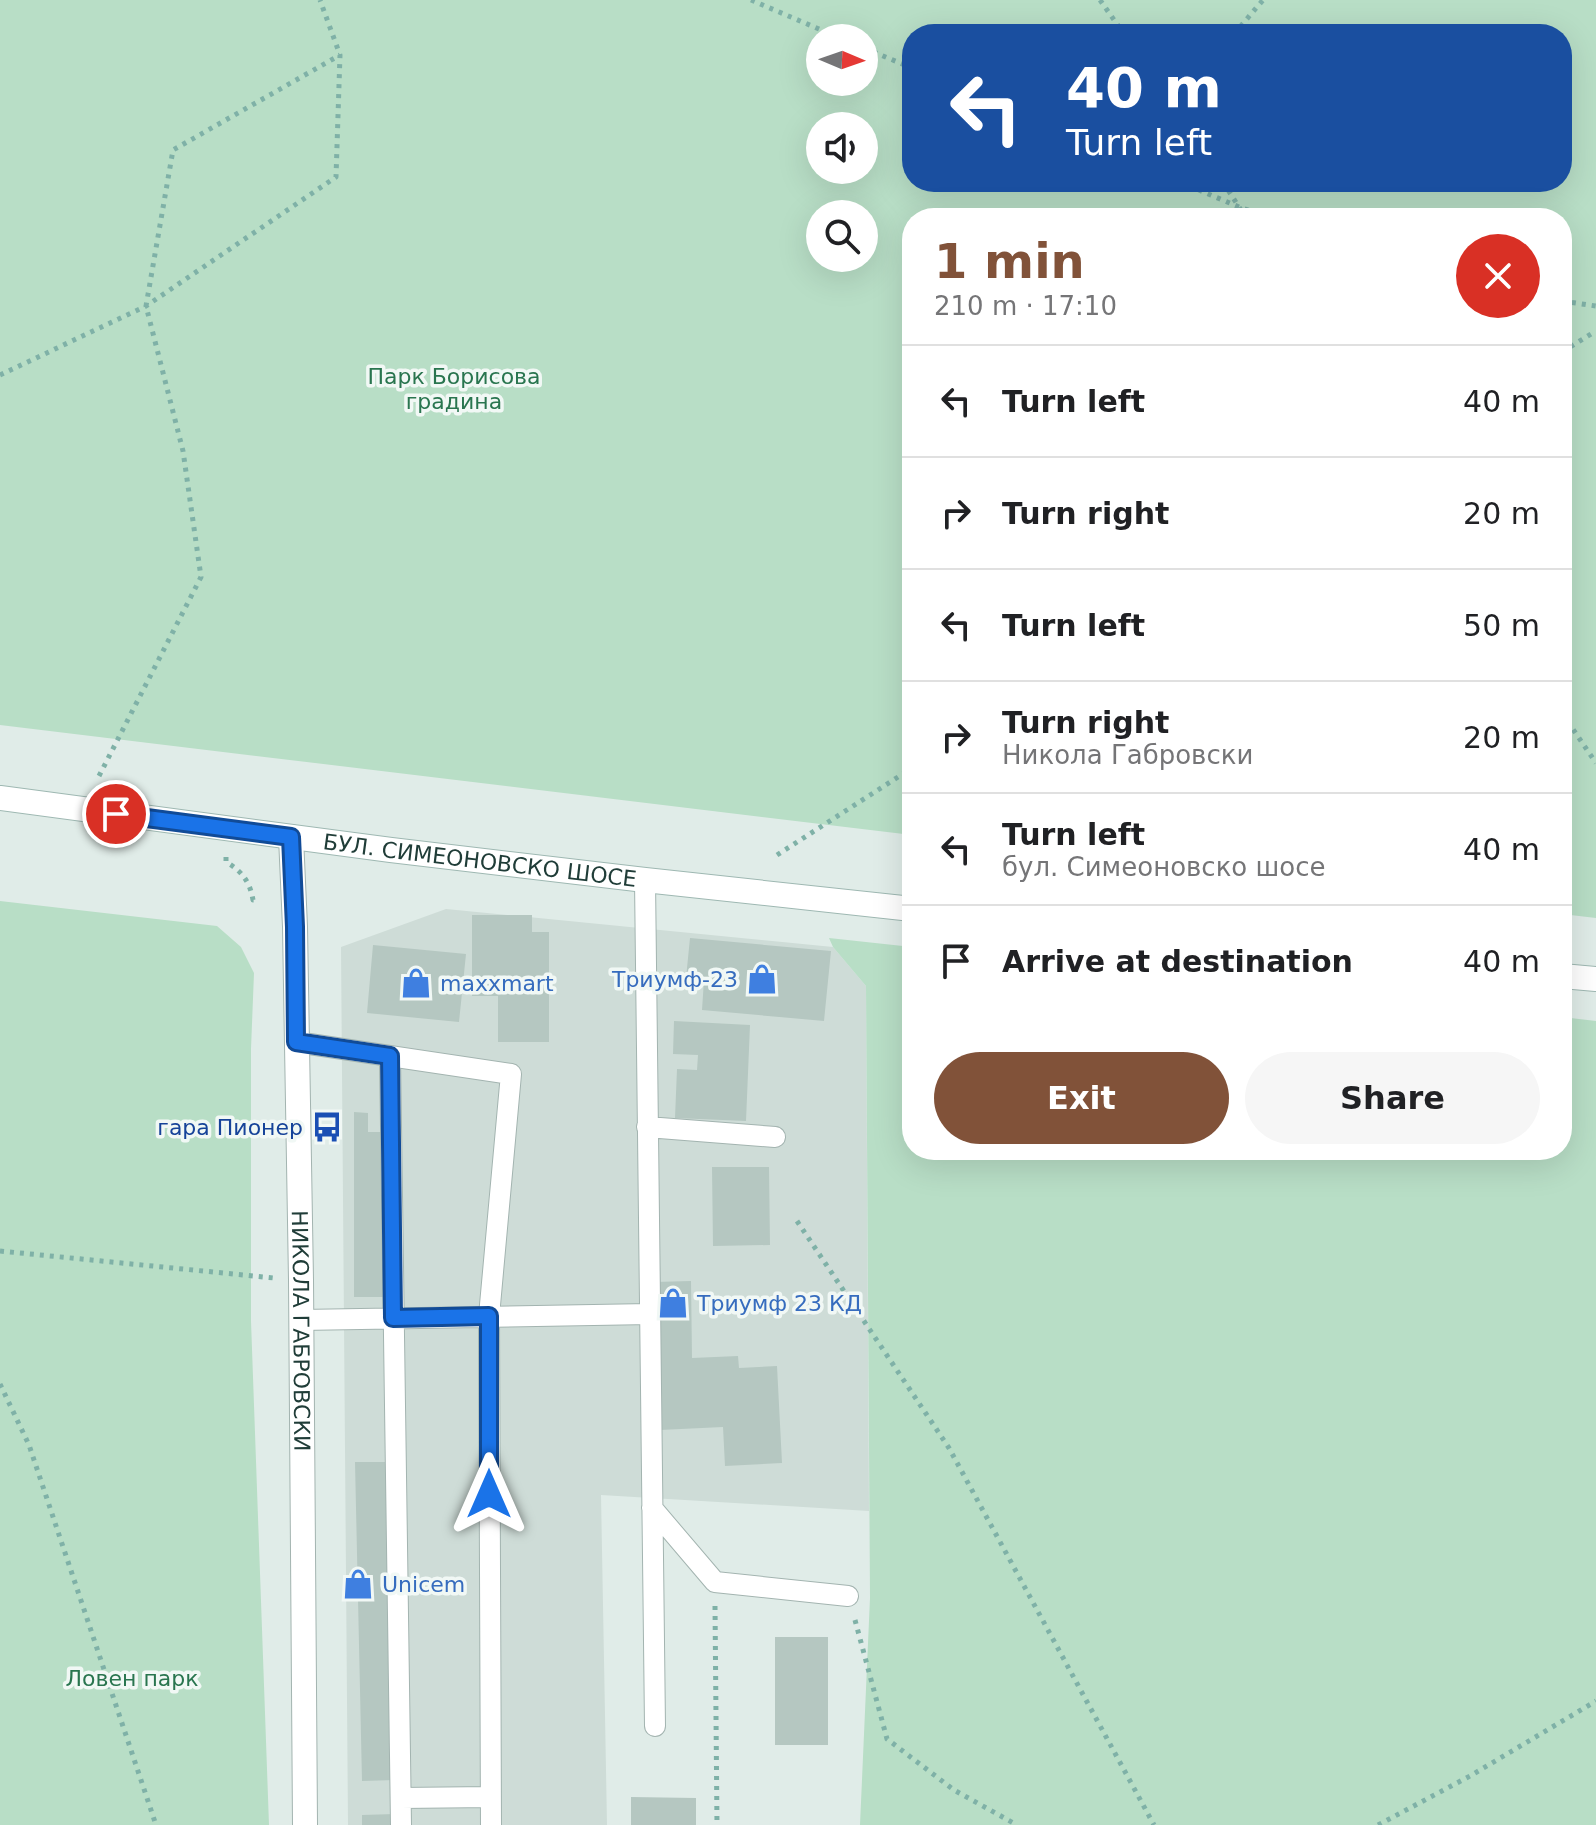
<!DOCTYPE html>
<html lang="en">
<head>
<meta charset="utf-8">
<style>
  body { margin:0; font-family:"DejaVu Sans",sans-serif; background:#f6f6f6; color:#202124; height:100vh; display:flex; flex-direction:column; font-size:30px; white-space:nowrap }
  * { box-sizing:border-box; margin:0 }
  p { font-size:26px; color:#757577 }
  .icon { flex:none; width:44px; height:44px; fill:none; stroke:currentColor; stroke-width:2; stroke-linecap:round; stroke-linejoin:round }
  .map { position:relative; flex:1; overflow:hidden }
  .drawer { position:absolute; left:902px; top:208px; width:670px; height:952px; display:flex; flex-direction:column; background:#fff; border-radius:32px; box-shadow:0 8px 32px #0002 }
  .drawer>* { flex:none }
  .top-card { position:absolute; left:902px; top:24px; width:670px; height:168px; border-radius:32px; box-shadow:0 8px 32px #0002; background:#1a4fa0; color:#fff; overflow:hidden }
  .needle { width:52px; rotate:92deg }
  .controls { position:absolute; left:806px; top:24px; display:grid; gap:16px }
  .controls a { display:grid; place-items:center; width:72px; height:72px; border-radius:50%; background:#fff; box-shadow:0 8px 32px #0002; font-size:40px }
  .pin { position:absolute; display:grid; place-items:center; width:68px; height:68px; color:#fff; margin:-34px; border:4px solid #fff; border-radius:50%; box-shadow:0 2px 8px #0007 }
  .me { position:absolute; width:88px; margin:-44px; rotate:0deg; stroke-linejoin:round; filter:drop-shadow(0 0 6px #0008) }
  .turn { display:flex; align-items:center; gap:28px; height:168px; padding:0 32px; font-size:36px }
  .turn .icon { width:104px; height:104px; stroke-width:2.5 }
  .turn b { display:block; font-size:56px; line-height:68px }
  .round { display:grid; place-items:center; flex:none; width:84px; height:84px; border-radius:42px; background:#f6f6f6 }
  .summary { display:flex; align-items:center; justify-content:space-between; height:136px; padding:0 32px }
  h1 { font-size:48px; font-weight:700; line-height:60px; color:#815239 }
  .button { display:flex; gap:16px; margin-top:auto; padding:16px 32px }
  .button a { flex:1; height:92px; border-radius:48px; background:#815239; color:#fff; font-size:32px; font-weight:700; line-height:92px; text-align:center }
  .button a+a { background:#f6f6f6; color:#202124 }
  ul { padding:0; list-style:none }
  li { display:flex; align-items:center; gap:24px; height:112px; padding:0 32px; border-top:2px solid #e0e0e0 }
  li div { flex:1 }
  li b { display:block; font-size:30px }
  li em { font-style:normal }
  .map>svg:first-child { display:block }
</style>
</head>
<body>
<div class="map">
<svg width="1596" height="1825" viewBox="0 0 1596 1825">
  <rect width="100%" height="100%" fill="#e0ece8"/>
  <path fill="#cedcd7" d="M446 909 833 947 866 986 869 1511 601 1495 607 1825H348L341 947Z"/>
  <path fill="#b8dec6" fill-rule="evenodd" d="M0 0H1596V918L1562 914V218H912V835L0 725ZM1562 34V182H912V34ZM864 38V82H820V38ZM820 126H864V170H820ZM864 214V258H820V214Z
    M0 901 217 926 241 947 254 973 251 1049V1321L269 1825H0Z
    M829 938 912 947V1150H1562V1017L1596 1021V1825H860L870 1598 866 986 833 947Z"/>
  <path fill="#b5c7c1" d="M472 915H532V932H549V1042H498V996H472Z
    M690 938 831 951 824 1021 702 1010 704 980 686 978Z
    M373 945 466 954 459 1022 367 1013Z
    M674 1021 750 1025 746 1121 675 1118 677 1069 697 1070 698 1055 673 1054Z
    M354 1112 368 1113V1132H386L385 1297H354Z
    M712 1167H769L770 1245 713 1246Z
    M691 1281 692 1358 738 1356 739 1368 777 1366 782 1463 725 1466 723 1427 660 1430 654 1282Z
    M355 1462H389L395 1780 362 1781Z
    M775 1637H828V1745H775Z
    M631 1797 696 1798V1825H631Z
    M395 1814V1825H362V1815Z"/>
  <g fill="none" stroke-linecap="round" stroke-linejoin="round">
    <g stroke="#a3b4b0" stroke-width="22">
      <path id="service" d="M645 880 655 1726
        M296 1042 511 1074 489 1316 491 1825
        M390 1056 401 1825
        M647 1127 775 1137
        M301 1320 650 1314
        M652 1508 715 1582 848 1596
        M401 1798 490 1797"/>
    </g>
    <g stroke="#a3b4b0" stroke-width="26">
      <g id="tertiary">
        <path id="s1" d="M291 837 295 927 301 1280 305 1825"/>
      </g>
    </g>
    <g stroke="#9eb8b2" stroke-width="26">
      <g id="secondary">
        <path id="s2" d="M0 798 391 850 645 880 912 909"/>
        <path d="M1562 976 1596 979"/>
      </g>
    </g>
    <path stroke="#7fb1a7" stroke-width="5" stroke-dasharray="4 6" stroke-linecap="butt" d="M751 0 840 38
      M1100 0 1124 34
      M1234 34 1263 0
      M864 48 912 68
      M1180 182 1239 207 1271 218
      M1223 182 1246 218
      M1562 301 1596 306
      M1562 352 1596 331
      M0 375 146 306 336 177 340 55 320 0
      M1562 713 1596 763
      M99 776 201 577 183 451 146 306 173 150 340 55
      M777 855 912 768
      M226 857V862C242 871 250 882 253 900H257
      M797 1221 949 1448 1154 1825
      M0 1251 274 1278
      M0 1384 29 1445 156 1825
      M715 1606 717 1825
      M855 1620 887 1739 954 1790 1017 1825
      M1378 1825 1470 1776 1596 1701"/>
    <use href="#service" stroke="#fff" stroke-width="20"/>
    <use href="#tertiary" stroke="#fff" stroke-width="24"/>
    <use href="#secondary" stroke="#fff" stroke-width="24"/>
  </g>
  <g fill="none" stroke-linecap="round" stroke-linejoin="round">
    <g stroke="#114b97" stroke-width="20">
      <path id="route" d="M116 814 291 837 295 927 296 1042 390 1056 393 1318 489 1316V1494"/>
    </g>
    <use href="#route" stroke="#1a73e8" stroke-width="14"/>
  </g>
  <defs>
    <g id="shop-bare" transform="scale(2.4)"><path d="M-5-2.5h2.3a2.7 3.5 0 0 1 5.4 0H5L5.5 6h-11ZM-1.5-2.5h3a1.5 2.3 0 0 0-3 0Z" fill="#3f7fe0" stroke="#f1f8f5" stroke-width="2.5" paint-order="stroke"/></g>
    <g id="bus-bare" transform="scale(2.4)"><path d="M-5-6H5V4H4V6H2V4H-2V6H-4V4H-5ZM-3.5-4V0h7V-4ZM-3.5 1.2v1.5H-2V1.2ZM2 1.2v1.5H3.5V1.2Z" fill="#1a4fb4" stroke="#f1f8f5" stroke-width="2.5" paint-order="stroke"/></g>
  </defs>
  <g fill-rule="evenodd">
    <use href="#shop-bare" x="762" y="979"/>
    <use href="#shop-bare" x="416" y="983"/>
    <use href="#bus-bare" x="327" y="1127"/>
    <use href="#shop-bare" x="673" y="1303"/>
    <use href="#shop-bare" x="358" y="1584"/>
  </g>
  <g text-anchor="middle" stroke-width="7" stroke-linejoin="round" paint-order="stroke">
    <g font-size="22" fill="#29754f" stroke="#f1f8f5">
      <text x="454" y="384">Парк Борисова<tspan x="454" dy="25">градина</tspan></text>
      <text x="132" y="1686">Ловен парк</text>
    </g>
    <g font-size="22" fill="#203d38" stroke="#f1f8f5">
      <text dy="8" stroke="none"><textPath href="#s2" startOffset="484">БУЛ. СИМЕОНОВСКО ШОСЕ</textPath></text>
      <text dy="8" stroke="none"><textPath href="#s1" startOffset="494">НИКОЛА ГАБРОВСКИ</textPath></text>
    </g>
    <g font-size="22" fill="#366cbe" stroke="#f1f8f5" text-anchor="start">
      <text x="738" y="987" text-anchor="end">Триумф-23</text>
      <text x="440" y="991">maxxmart</text>
      <text x="697" y="1311">Триумф 23 КД</text>
      <text x="382" y="1592">Unicem</text>
    </g>
    <g font-size="22" fill="#164399" stroke="#f1f8f5" text-anchor="end">
      <text x="303" y="1135">гара Пионер</text>
    </g>
  </g>
</svg>
<div class="controls">
<a><svg class="needle" viewBox="-14 -14 28 28"><path d="M0-13l5 13h-10z" fill="#e53935"/><path d="M0 13l5-13h-10z" fill="#757577"/></svg></a>
<a><svg class="icon" aria-label="sound" viewBox="0 0 24 24"><path d="M4 9h4l5-4v14l-5-4H4zM17 9q2 3 0 6"/></svg></a>
<a><svg class="icon" aria-label="search" viewBox="0 0 24 24"><circle cx="10" cy="10" r="6"/><path d="M15 15l6 6"/></svg></a>
</div>
<div class="pin" style="left:116px;top:814px;background:#d93025"><svg class="icon" aria-label="arrive" viewBox="0 0 24 24"><path d="M6 21V4h12l-3 4 3 4H6"/></svg></div>
<svg class="me" style="left:489px;top:1494px" viewBox="-20 -20 40 40"><path d="M0-17L14 15 0 8-14 15z" fill="#1a73e8" stroke="#fff" stroke-width="4"/></svg>
<div class="top-card">
<div class="turn"><svg class="icon" aria-label="left" viewBox="0 0 24 24"><path d="M17 20v-9H6M10 6l-5 5 5 5"/></svg><div><b>40 m</b>Turn left</div></div>
</div>
<section class="drawer">
<div class="summary"><div><h1>1 min</h1><p>210 m · 17:10</p></div><a class="round" style="background:#d93025;color:#fff"><svg class="icon" aria-label="close" viewBox="0 0 24 24"><path d="M6 6l12 12M18 6L6 18"/></svg></a></div>
<ul>
<li><svg class="icon" aria-label="left" viewBox="0 0 24 24"><path d="M17 20v-9H6M10 6l-5 5 5 5"/></svg><div><b>Turn left</b></div><em>40 m</em></li>
<li><svg class="icon" aria-label="right" viewBox="0 0 24 24"><path d="M7 20v-9h11M14 6l5 5-5 5"/></svg><div><b>Turn right</b></div><em>20 m</em></li>
<li><svg class="icon" aria-label="left" viewBox="0 0 24 24"><path d="M17 20v-9H6M10 6l-5 5 5 5"/></svg><div><b>Turn left</b></div><em>50 m</em></li>
<li><svg class="icon" aria-label="right" viewBox="0 0 24 24"><path d="M7 20v-9h11M14 6l5 5-5 5"/></svg><div><b>Turn right</b><p>Никола Габровски</p></div><em>20 m</em></li>
<li><svg class="icon" aria-label="left" viewBox="0 0 24 24"><path d="M17 20v-9H6M10 6l-5 5 5 5"/></svg><div><b>Turn left</b><p>бул. Симеоновско шосе</p></div><em>40 m</em></li>
<li><svg class="icon" aria-label="arrive" viewBox="0 0 24 24"><path d="M6 21V4h12l-3 4 3 4H6"/></svg><div><b>Arrive at destination</b></div><em>40 m</em></li>
</ul>
<div class="button"><a>Exit</a><a>Share</a></div>
</section>
</div>
</body>
</html>
